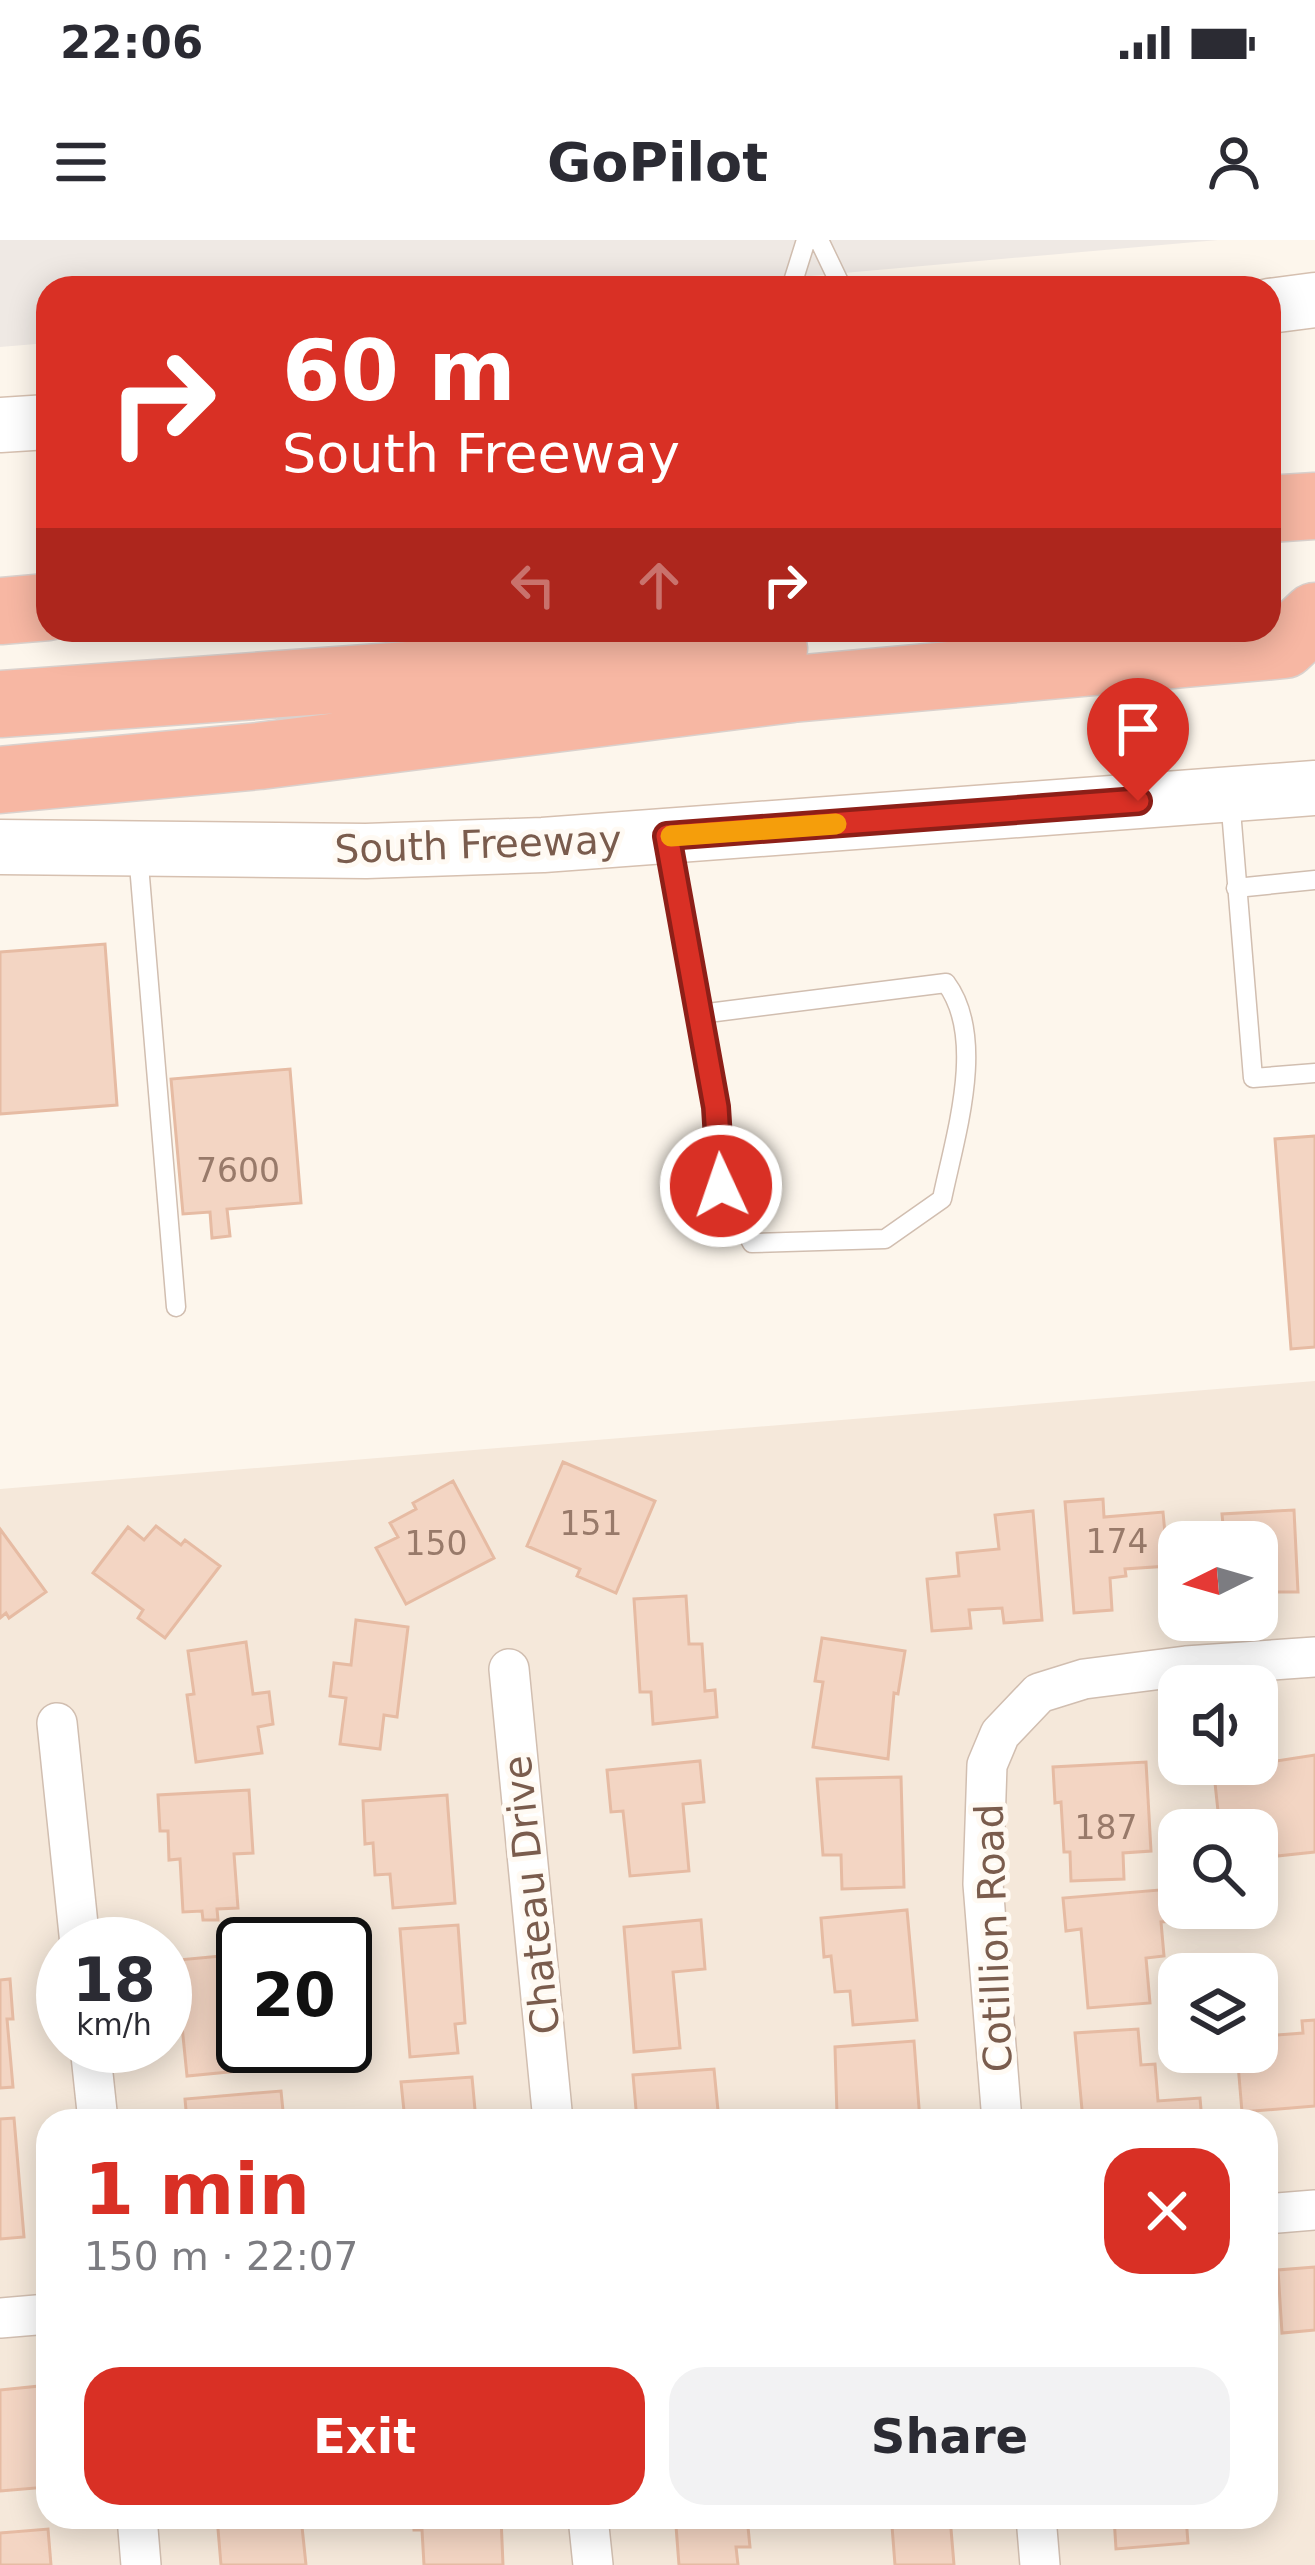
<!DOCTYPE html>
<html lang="en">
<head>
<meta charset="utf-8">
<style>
  body { margin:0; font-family:"DejaVu Sans",sans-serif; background:#f2f2f3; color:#2b2b33; height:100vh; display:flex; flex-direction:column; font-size:45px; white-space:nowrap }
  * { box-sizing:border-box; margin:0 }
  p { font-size:39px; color:#7c7c81 }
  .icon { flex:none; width:66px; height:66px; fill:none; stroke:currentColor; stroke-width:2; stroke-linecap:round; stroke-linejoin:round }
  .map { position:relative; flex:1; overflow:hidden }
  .side { position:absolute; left:36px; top:1869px; width:1242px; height:420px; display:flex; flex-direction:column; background:#fff; border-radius:36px; box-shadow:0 6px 30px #0003 }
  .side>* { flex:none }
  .guide { position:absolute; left:36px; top:36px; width:1245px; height:366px; border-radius:36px; box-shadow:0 6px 30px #0003; background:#d93025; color:#fff; overflow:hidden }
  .needle { width:78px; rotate:265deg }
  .buttons { position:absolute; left:1158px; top:1281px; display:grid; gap:24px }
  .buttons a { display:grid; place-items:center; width:120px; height:120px; border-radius:24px; background:#fff; box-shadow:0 6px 30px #0003; font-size:60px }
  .speed { position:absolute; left:36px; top:1677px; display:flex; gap:24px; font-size:60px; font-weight:700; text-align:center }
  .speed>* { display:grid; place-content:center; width:156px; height:156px; border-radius:50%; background:#fff; box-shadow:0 6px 30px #0003; line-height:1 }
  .speed small { font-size:30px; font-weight:400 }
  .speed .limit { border:6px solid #111; border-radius:18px; background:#fff; color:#111 }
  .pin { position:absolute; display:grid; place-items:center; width:102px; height:102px; color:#fff; margin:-123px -51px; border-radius:50% 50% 50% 0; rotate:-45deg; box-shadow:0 0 12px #0007 }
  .pin .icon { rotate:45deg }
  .me { position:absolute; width:132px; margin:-66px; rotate:357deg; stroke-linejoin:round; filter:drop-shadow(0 0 9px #0008) }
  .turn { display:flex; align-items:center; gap:42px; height:252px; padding:0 48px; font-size:54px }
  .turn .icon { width:156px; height:156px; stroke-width:2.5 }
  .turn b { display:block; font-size:84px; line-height:102px }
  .lanes { display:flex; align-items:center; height:114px; padding:0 48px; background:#0003; justify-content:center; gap:60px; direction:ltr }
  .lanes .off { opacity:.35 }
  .round { display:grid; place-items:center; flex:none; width:126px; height:126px; border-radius:36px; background:#f2f2f3 }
  .overview { display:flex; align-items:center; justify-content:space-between; height:204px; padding:0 48px }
  h1 { font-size:72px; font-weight:800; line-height:90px; color:#d93025 }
  .primary-button { display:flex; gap:24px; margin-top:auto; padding:24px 48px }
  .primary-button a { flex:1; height:138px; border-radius:36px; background:#d93025; color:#fff; font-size:48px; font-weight:800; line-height:138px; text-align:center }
  .primary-button a+a { background:#f2f2f3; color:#2b2b33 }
  .status { display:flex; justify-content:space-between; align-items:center; height:84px; padding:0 60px; background:#fff; direction:ltr }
  .status svg { height:33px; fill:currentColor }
  header { display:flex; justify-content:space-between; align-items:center; height:156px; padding:0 48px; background:#fff; font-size:54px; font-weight:800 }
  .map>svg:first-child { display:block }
</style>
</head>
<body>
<div class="status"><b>22:06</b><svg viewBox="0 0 49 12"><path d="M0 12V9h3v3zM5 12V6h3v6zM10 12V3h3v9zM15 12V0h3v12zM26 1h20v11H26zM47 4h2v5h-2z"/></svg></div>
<header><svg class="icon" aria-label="menu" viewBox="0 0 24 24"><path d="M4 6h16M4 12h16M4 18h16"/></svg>GoPilot<svg class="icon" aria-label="person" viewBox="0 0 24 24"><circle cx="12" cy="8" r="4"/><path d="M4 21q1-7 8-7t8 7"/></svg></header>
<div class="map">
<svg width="1315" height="2325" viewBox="0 0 1315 2325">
  <rect width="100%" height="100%" fill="#fdf6ec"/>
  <path fill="#f5e8da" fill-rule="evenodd" d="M1315 1141V2325H0V1249ZM1179 1302H1257V1380H1179ZM1179 1446H1257V1524H1179ZM1179 1590H1257V1668H1179ZM63 1704H165V1806H63ZM243 1704H345V1806H243ZM1179 1734H1257V1812H1179ZM48 1881H1266V2277H48Z"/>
  <path fill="#efe9e4" d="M0 0H1218L673 48H48V103L0 107Z"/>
  <path fill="#f3d5c3" stroke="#e6bba3" stroke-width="3" d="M105 704 117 865 0 874V712Z
    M290 829 301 963 227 969 230 996 212 998 210 972 183 974 171 839Z
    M1315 896V1107L1291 1109 1275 899Z
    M563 1222 655 1261 616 1353 577 1336 580 1329 527 1306Z
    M453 1241 494 1318 406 1364 376 1308 398 1297 390 1283 416 1269 413 1263Z
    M1103 1259 1104 1277 1163 1272 1168 1326 1125 1329 1126 1336 1110 1338 1112 1370 1074 1373 1065 1262Z
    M1294 1270 1298 1352H1257V1302H1203V1298L1224 1296 1222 1274Z
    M1033 1271 1042 1380 1004 1383 1002 1368 969 1370 971 1388 932 1391 927 1339 959 1336 957 1313 999 1309 995 1275Z
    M156 1286 181 1305 185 1300 220 1326 165 1398 138 1378 143 1370 93 1333 128 1287 144 1300Z
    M0 1289 46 1352 9 1378 6 1373 0 1378Z
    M686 1356 689 1404H702L705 1451 715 1450 717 1477 653 1484 651 1452H640L634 1359Z
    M356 1380 408 1387 397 1477 384 1475 380 1509 340 1504 346 1458 330 1456 334 1423 351 1425Z
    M822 1398 905 1411 898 1454 894 1453 888 1519 813 1507 823 1442 815 1441Z
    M246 1402 253 1454 269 1452 273 1484 258 1487 262 1513 196 1522 187 1455 194 1454 188 1411Z
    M1315 1515V1612L1277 1616 1276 1606 1257 1608V1590H1220L1213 1524H1257Z
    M700 1521 704 1562 683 1564 689 1631 630 1636 623 1571 611 1572 607 1530Z
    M1146 1522 1151 1611 1123 1613 1124 1639 1071 1641 1070 1612H1064L1061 1562 1055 1563 1053 1527Z
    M901 1537 904 1647 842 1649 841 1615H823L817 1539Z
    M249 1550 253 1613 234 1614 238 1668 217 1669 218 1680H203L202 1671 183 1672 180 1619 169 1620 168 1591H160L158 1555Z
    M447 1555 455 1663 393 1668 390 1634 375 1635 373 1603 365 1604 363 1561Z
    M1171 1649 1174 1681 1161 1682 1164 1716 1146 1718 1150 1763 1088 1768 1081 1689 1066 1691 1063 1658Z
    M907 1670 917 1780 853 1785 850 1751 835 1752 831 1716 824 1717 821 1678Z
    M701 1680 705 1729 673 1732 680 1808 634 1812 624 1687Z
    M458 1685 465 1783 455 1784 458 1813 410 1817 400 1689Z
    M243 1714V1806H247L250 1830 187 1836 182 1786 175 1787 171 1744 180 1743 178 1720Z
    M10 1739 13 1779H7L13 1847 0 1848V1740Z
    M1315 1780V1866L1242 1872 1237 1812H1257V1807H1266L1265 1796 1303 1793 1302 1781Z
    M1138 1789 1141 1825 1155 1824 1158 1861 1200 1858 1202 1881H1083L1075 1793Z
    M914 1801 920 1881H858V1874L837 1875 835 1807Z
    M714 1829 719 1881H637L633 1835Z
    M472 1837 476 1881H405L401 1842Z
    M281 1851 284 1881H187L185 1859Z
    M14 1878 24 1997 0 1999V1879Z
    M1315 2027V2090L1282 2093 1278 2030Z
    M40 2146 48 2247 0 2251V2150Z
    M217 2277H301L306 2325H221Z
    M413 2277H501L503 2325H424L422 2290H414Z
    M668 2277H747L750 2307H736L738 2325H679L676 2286 669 2287Z
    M876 2277H950L954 2325H895L892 2286 877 2287Z
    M1114 2277H1186L1188 2303 1116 2309Z
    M48 2289 51 2325H0V2293Z"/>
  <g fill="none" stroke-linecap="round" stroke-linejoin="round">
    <g stroke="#d1beb0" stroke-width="21">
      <path id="service" d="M819 0 842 48
        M791 48 806 0
        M1230 558 1253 838 1315 833
        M668 601 716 867 721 945 752 1003 885 999 942 959C955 896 987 798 946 743L700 774
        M138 613 176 1067
        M1236 648 1315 640"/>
    </g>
    <g stroke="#d1beb0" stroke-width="42">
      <path id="minor" d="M509 1429 553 1881
        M57 1483 80 1704
        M90 1806 98 1881
        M1002 1881 983 1644 987 1525 1000 1494 1039 1453 1084 1439 1186 1426 1315 1417
        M1266 1974 1315 1970
        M0 2078 48 2074
        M137 2277 141 2325
        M588 2277 593 2325
        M1036 2277 1040 2325"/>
    </g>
    <g stroke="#d6c0b0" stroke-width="57">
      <path id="secondary" d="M1269 66 1315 60
        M0 185 48 182
        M0 607 366 611 543 605 1315 548"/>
    </g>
    <g stroke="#dad1cd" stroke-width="69">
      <path id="motorway" d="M1269 269 1315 266
        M0 371 48 367
        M0 464 774 409
        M0 540 259 516 792 449 1284 405 1315 376"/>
    </g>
    <use href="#service" stroke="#fff" stroke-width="18"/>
    <use href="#minor" stroke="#fff" stroke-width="39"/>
    <use href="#secondary" stroke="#fff" stroke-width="54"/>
    <use href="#motorway" stroke="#f7b7a3" stroke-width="66"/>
  </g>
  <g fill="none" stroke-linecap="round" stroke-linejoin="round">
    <g stroke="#8d1f18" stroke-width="30">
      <path id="route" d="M721 946 716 867 667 596 1138 561"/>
    </g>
    <use href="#route" stroke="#d93025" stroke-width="21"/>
    <path stroke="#f59e0b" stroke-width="21" d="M671 596 836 584"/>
  </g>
  <g text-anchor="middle" stroke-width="10" stroke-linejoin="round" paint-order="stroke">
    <g font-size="33" fill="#987a6a">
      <text x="238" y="942">7600</text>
      <text x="591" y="1295">151</text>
      <text x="1117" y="1313">174</text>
      <text x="436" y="1315">150</text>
      <text x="1106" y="1599">187</text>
    </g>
    <g font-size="39" fill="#7a5c4d" stroke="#fffaf3">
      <text transform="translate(478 604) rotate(-2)" y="14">South Freeway</text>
      <text transform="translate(531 1655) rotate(-96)" y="14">Chateau Drive</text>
      <text transform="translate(993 1698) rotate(-92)" y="14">Cotillion Road</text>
    </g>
  </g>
</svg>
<div class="buttons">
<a><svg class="needle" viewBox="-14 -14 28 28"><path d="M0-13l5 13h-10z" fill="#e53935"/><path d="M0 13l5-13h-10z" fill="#7c7c81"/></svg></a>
<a><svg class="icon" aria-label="sound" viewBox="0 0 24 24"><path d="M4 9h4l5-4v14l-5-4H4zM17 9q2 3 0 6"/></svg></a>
<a><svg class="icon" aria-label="search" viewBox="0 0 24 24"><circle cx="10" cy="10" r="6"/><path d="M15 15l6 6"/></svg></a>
<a><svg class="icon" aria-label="layers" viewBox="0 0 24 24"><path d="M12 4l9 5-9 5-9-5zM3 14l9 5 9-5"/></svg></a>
</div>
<div class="speed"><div>18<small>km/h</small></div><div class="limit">20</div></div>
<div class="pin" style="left:1138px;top:561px;background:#d93025"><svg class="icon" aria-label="arrive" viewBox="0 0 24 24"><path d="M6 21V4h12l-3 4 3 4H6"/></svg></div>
<svg class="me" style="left:721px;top:946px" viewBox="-20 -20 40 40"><circle r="17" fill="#d93025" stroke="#fff" stroke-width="3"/><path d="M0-11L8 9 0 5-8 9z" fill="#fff"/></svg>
<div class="guide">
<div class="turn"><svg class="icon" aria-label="right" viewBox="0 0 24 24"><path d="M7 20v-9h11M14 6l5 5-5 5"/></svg><div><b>60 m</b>South Freeway</div></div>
<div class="lanes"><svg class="icon off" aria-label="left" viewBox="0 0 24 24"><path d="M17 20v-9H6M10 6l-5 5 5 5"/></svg><svg class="icon off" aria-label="ahead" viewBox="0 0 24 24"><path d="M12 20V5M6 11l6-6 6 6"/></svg><svg class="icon" aria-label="right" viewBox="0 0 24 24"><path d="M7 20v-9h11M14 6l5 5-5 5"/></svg></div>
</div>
<section class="side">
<div class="overview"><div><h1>1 min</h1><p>150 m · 22:07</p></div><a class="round" style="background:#d93025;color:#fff"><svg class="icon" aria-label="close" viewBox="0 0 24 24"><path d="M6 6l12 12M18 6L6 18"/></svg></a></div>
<div class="primary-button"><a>Exit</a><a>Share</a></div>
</section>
</div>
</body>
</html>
